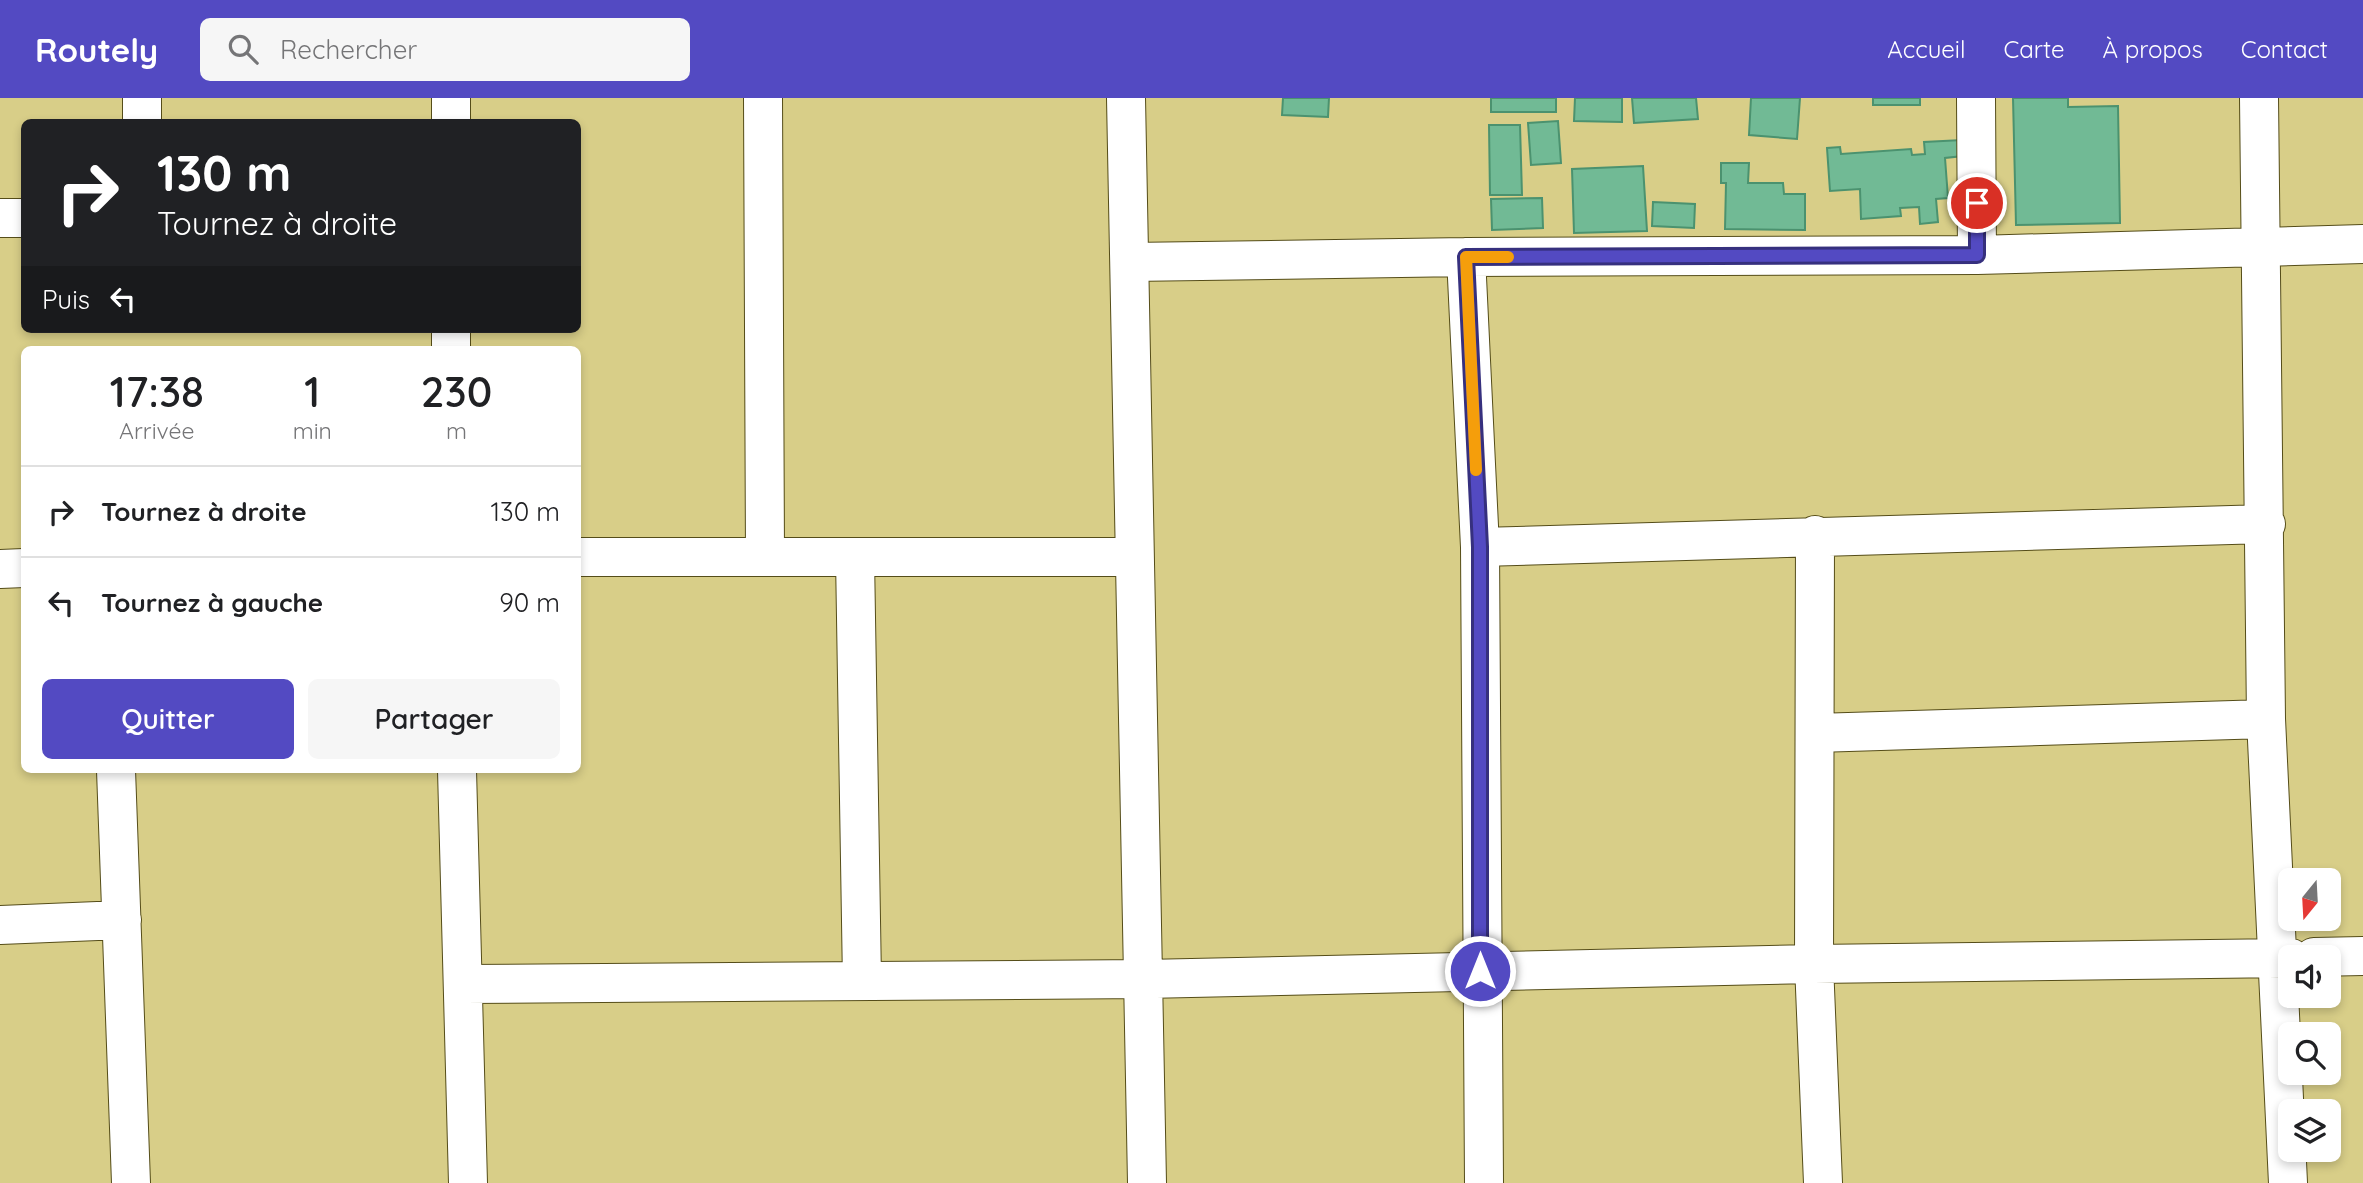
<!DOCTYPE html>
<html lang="fr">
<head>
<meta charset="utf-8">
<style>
  body { margin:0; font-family:Quicksand,sans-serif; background:#f6f6f6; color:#202124; height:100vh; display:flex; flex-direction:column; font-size:26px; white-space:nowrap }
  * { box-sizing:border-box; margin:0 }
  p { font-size:23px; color:#757577 }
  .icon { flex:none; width:38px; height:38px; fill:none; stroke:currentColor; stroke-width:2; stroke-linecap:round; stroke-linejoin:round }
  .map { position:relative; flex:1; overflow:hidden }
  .drawer { position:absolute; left:21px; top:248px; width:560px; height:427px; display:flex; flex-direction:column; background:#fff; border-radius:10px; box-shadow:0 4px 10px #0003 }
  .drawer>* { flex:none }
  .top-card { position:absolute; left:21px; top:21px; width:560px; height:214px; border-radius:10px; box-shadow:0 4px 10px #0003; background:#202124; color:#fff; overflow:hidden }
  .needle { width:46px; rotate:198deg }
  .buttons { position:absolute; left:2278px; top:770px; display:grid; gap:14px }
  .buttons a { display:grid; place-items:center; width:63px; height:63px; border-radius:10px; background:#fff; box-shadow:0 4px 10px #0003; font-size:35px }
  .pin { position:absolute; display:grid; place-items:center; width:60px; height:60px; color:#fff; margin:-30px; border:4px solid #fff; border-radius:50%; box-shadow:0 2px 7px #0007 }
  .me { position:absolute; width:77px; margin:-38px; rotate:0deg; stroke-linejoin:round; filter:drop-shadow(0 0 5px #0008) }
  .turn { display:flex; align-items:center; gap:24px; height:147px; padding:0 21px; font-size:32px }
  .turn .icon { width:91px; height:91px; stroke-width:2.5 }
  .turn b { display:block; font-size:49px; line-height:60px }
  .then { display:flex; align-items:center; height:66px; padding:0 21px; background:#0003; gap:14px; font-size:26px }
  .eta { display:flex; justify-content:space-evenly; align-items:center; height:119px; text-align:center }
  .eta b { font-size:42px; font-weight:600; line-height:49px }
  .button { display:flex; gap:14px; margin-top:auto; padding:14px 21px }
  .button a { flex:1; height:80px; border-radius:10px; background:#534ac2; color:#fff; font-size:28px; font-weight:600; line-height:80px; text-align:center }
  .button a+a { background:#f6f6f6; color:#202124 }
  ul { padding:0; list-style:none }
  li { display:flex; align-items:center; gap:21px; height:91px; padding:0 21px; border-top:2px solid #e0e0e0 }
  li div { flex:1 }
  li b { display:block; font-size:26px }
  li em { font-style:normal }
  header { display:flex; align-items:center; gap:42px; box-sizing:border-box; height:98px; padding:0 35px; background:#534ac2; color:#fff }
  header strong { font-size:33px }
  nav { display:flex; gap:38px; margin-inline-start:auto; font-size:24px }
  .search { width:490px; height:63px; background:#f6f6f6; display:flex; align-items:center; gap:18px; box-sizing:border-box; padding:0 24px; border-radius:10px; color:#757577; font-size:26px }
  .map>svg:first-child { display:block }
</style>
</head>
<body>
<header>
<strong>Routely</strong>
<div class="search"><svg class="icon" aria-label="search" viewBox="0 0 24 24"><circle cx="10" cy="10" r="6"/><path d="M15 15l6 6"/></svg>Rechercher</div>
<nav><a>Accueil</a><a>Carte</a><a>À propos</a><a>Contact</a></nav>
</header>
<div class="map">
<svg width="2363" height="1085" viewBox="0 0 2363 1085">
  <rect width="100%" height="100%" fill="#d8ce88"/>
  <path fill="#71ba95" stroke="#4b926f" stroke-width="2" d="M1283 0H1329L1328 19 1282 17Z
    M1491 0H1556V14H1491Z
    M1575 0H1622V24L1574 23Z
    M1632 0H1696L1698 21 1634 25Z
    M1751 0H1800L1797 41 1749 37Z
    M1873 0H1920V7H1873Z
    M2013 0H2068V9L2118 8 2120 125 2016 127Z
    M1558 23 1561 65 1531 67 1528 25Z
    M1489 27H1520L1522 97H1490Z
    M1962 42 1963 58 1945 60 1948 100 1936 101 1938 124 1920 126 1919 109 1900 110 1901 118 1861 121 1860 91 1830 93 1827 50 1840 49 1841 56 1911 51 1912 57 1925 56 1924 44Z
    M1721 65H1749L1748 85H1783L1784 96H1805V132L1725 131 1726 85H1721Z
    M1643 68 1647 133 1574 135 1572 71Z
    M1542 100 1543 130 1492 132 1491 101Z
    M1653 104 1695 106 1694 130 1652 128Z"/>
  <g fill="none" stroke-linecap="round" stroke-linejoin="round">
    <g stroke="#554d19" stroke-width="40">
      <path id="minor" d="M142 0V24
        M451 0V24
        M763 0 765 458
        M1126 0 1147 1085
        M1976 0 1977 157
        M2259 0 2266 621 2288 1085
        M0 120H24
        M1466 159 1480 449 1484 1085
        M1130 164 1466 159 1977 157 2363 146
        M451 252V231
        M1815 437 1814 866 1823 1085
        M1480 449 2266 426
        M578 459H1134
        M855 459 862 883
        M0 471 24 470
        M1816 635 2266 621
        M116 672 131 1085
        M457 672 468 1085
        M0 827 122 822
        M2314 859 2363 858
        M464 886 1145 881 1814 866 2291 860"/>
    </g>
    <use href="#minor" stroke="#fff" stroke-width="38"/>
  </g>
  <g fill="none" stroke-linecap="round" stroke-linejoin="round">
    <g stroke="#36307e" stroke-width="18">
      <path id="route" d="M1480 873V449L1466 159 1977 157V105"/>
    </g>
    <use href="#route" stroke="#534ac2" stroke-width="12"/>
    <path stroke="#f59e0b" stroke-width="12" d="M1476 372 1466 159H1508"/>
  </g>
</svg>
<div class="buttons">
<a><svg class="needle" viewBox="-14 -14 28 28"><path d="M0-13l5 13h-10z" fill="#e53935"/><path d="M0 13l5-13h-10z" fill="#757577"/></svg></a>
<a><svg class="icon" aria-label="sound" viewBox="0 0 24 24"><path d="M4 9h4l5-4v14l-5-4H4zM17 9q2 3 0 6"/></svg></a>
<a><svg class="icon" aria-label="search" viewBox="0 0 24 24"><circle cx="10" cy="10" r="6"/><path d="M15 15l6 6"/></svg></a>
<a><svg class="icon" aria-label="layers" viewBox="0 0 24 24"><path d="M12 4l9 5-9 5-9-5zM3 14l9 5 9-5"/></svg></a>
</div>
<div class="pin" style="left:1977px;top:105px;background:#d93025"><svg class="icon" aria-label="arrive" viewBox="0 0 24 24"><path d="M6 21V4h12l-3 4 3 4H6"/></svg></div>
<svg class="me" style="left:1480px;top:873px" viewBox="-20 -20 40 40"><circle r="17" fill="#534ac2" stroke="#fff" stroke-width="3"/><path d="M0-11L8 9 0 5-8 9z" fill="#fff"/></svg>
<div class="top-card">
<div class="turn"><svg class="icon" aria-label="right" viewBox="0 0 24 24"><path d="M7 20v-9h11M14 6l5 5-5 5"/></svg><div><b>130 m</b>Tournez à droite</div></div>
<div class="then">Puis<svg class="icon" aria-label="left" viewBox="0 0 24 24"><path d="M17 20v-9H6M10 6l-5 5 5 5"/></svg></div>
</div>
<section class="drawer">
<div class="eta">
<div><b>17:38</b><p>Arrivée</p></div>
<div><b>1</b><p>min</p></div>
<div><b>230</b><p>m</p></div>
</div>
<ul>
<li><svg class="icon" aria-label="right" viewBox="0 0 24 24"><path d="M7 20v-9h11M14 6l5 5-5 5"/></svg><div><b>Tournez à droite</b></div><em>130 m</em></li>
<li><svg class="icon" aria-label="left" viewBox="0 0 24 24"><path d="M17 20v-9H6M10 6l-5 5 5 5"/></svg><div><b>Tournez à gauche</b></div><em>90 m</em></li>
</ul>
<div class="button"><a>Quitter</a><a>Partager</a></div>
</section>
</div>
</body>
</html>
